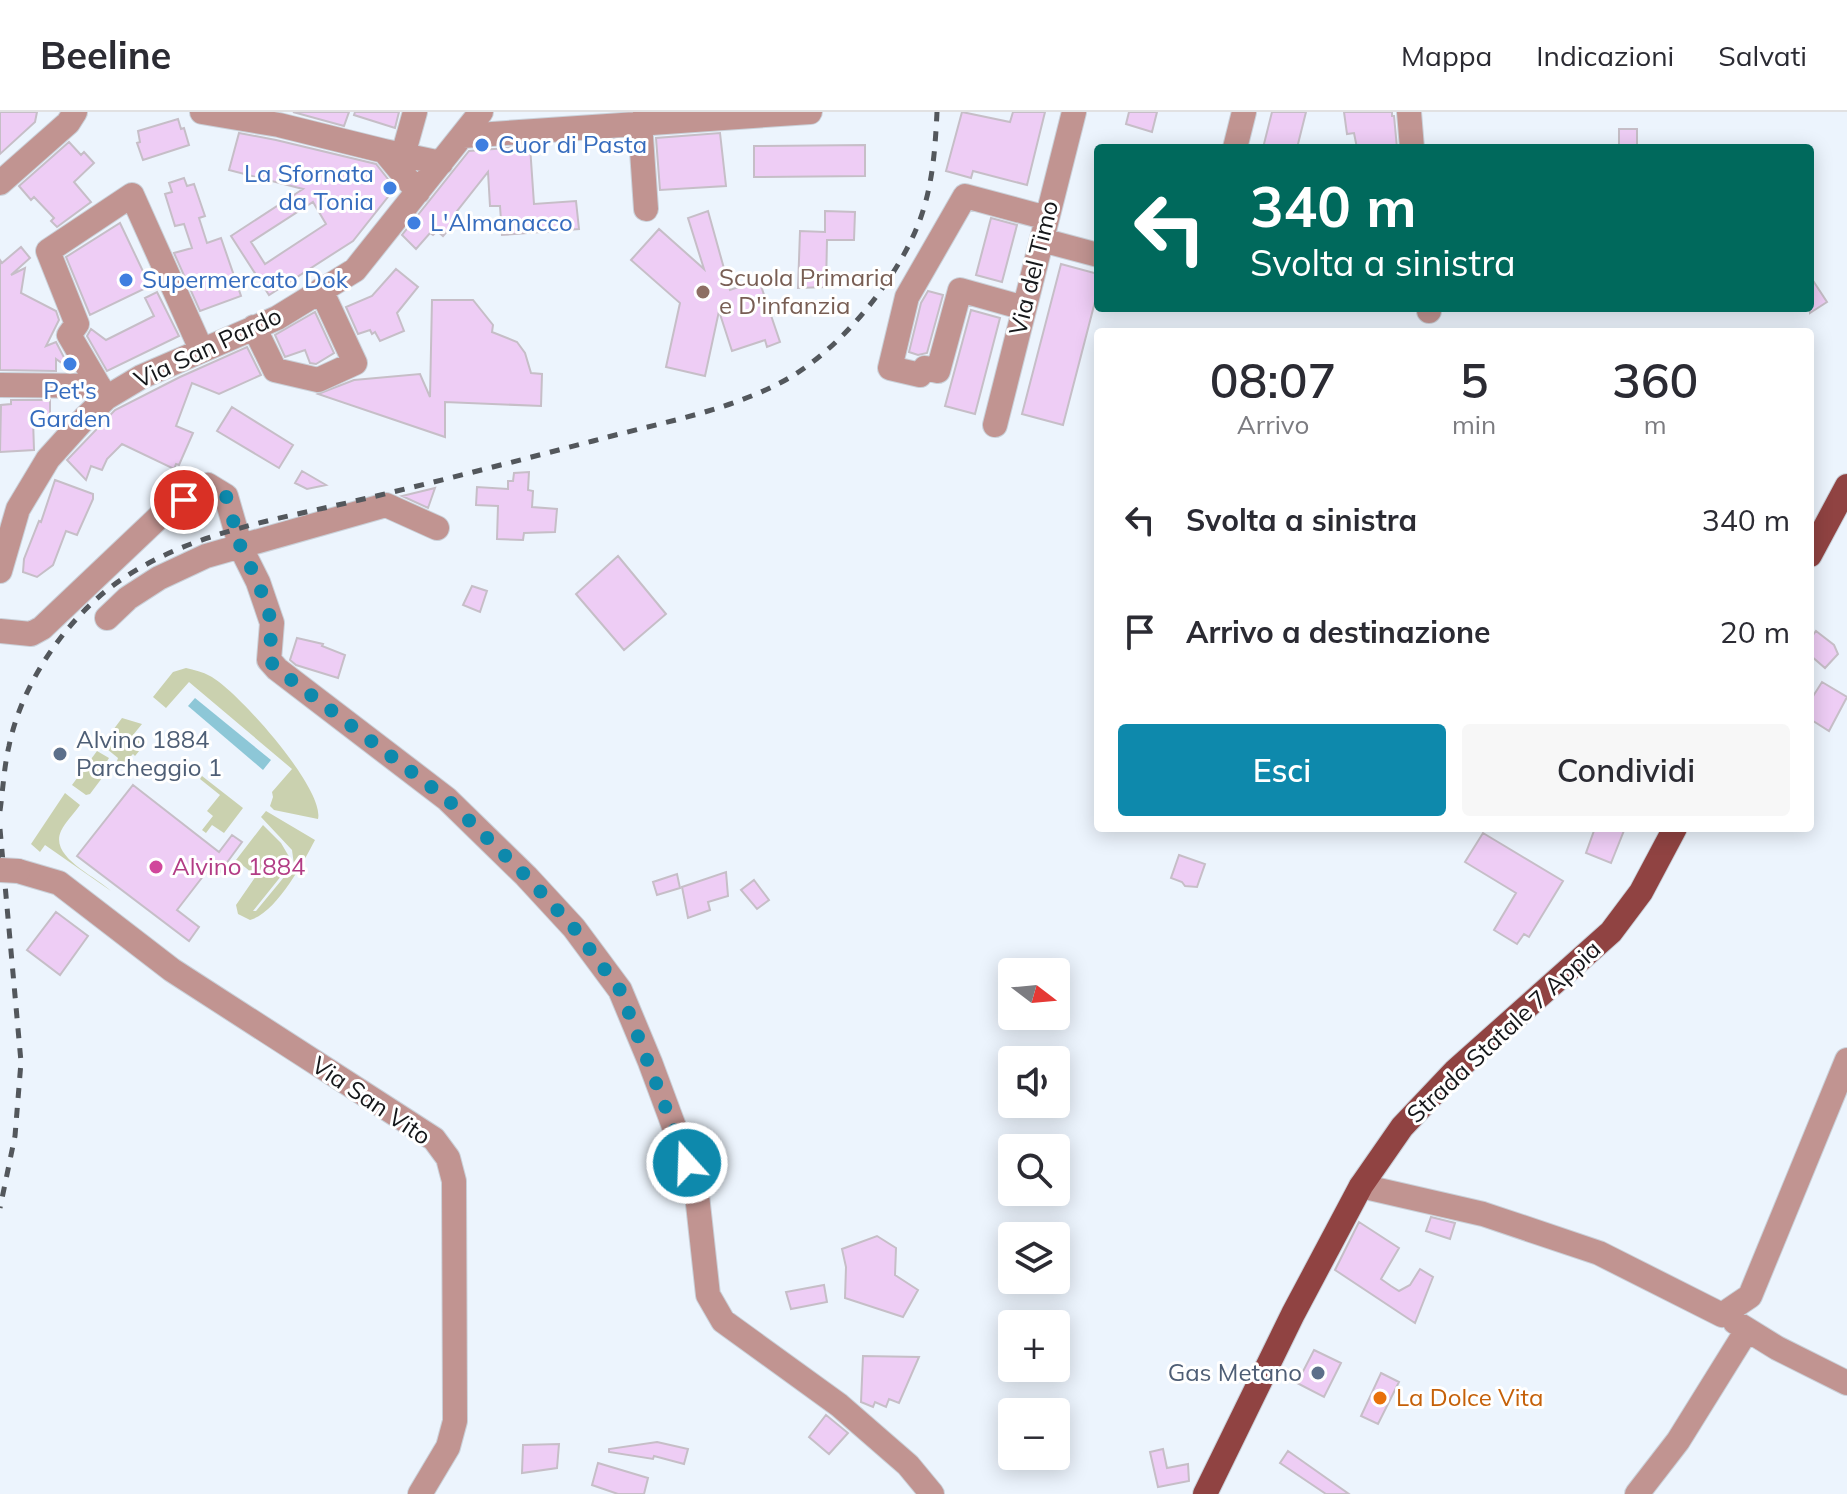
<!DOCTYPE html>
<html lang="it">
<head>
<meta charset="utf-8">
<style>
  body { margin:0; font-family:Mulish,sans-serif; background:#f7f7f7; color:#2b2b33; height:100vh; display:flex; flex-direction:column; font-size:30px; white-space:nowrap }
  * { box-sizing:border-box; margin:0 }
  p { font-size:26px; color:#7c7c81 }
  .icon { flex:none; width:44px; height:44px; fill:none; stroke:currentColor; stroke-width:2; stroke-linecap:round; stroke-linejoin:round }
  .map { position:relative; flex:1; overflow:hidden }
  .panel { position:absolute; left:1094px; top:216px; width:720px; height:504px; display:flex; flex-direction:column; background:#fff; border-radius:8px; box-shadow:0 4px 20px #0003 }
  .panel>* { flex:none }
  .hud { position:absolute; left:1094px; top:32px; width:720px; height:168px; border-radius:8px; box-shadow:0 4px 20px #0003; background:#00695c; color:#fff; overflow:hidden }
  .needle { width:52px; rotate:106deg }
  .tools { position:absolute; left:998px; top:846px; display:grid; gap:16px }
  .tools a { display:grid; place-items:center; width:72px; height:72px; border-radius:8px; background:#fff; box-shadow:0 4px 20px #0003; font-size:40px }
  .pin { position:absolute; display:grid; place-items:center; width:68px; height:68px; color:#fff; margin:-34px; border:4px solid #fff; border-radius:50%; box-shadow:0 2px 8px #0007 }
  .me { position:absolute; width:88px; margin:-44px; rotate:340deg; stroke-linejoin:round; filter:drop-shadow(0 0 6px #0008) }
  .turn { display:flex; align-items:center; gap:28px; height:168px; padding:0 24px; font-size:36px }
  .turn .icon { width:104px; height:104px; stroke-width:2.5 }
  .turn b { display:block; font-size:56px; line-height:68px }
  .eta { display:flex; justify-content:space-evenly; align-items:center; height:136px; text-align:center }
  .eta b { font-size:48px; font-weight:600; line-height:56px }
  .button { display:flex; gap:16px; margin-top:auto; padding:16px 24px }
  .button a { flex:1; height:92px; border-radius:8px; background:#0e89ac; color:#fff; font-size:32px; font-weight:600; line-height:92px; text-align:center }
  .button a+a { background:#f7f7f7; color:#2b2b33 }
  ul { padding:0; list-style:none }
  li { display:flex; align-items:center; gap:24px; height:112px; padding:0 24px }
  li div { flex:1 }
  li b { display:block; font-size:30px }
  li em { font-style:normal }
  header { display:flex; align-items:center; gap:48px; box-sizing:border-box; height:112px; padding:0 40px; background:#fff; border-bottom:2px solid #e1e1e2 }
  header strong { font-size:38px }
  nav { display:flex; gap:44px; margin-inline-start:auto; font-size:28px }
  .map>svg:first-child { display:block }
</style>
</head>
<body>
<header>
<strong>Beeline</strong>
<nav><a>Mappa</a><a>Indicazioni</a><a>Salvati</a></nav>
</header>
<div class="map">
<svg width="1847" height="1382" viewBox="0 0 1847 1382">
  <rect width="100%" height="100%" fill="#ecf4fd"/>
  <path fill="#cad1af" d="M186 556C194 558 203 560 210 564 237 578 325 677 318 707L274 698 270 694 273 685 272 680 292 657 189 570 166 596 153 585 173 560Z
    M122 606 142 612 133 623 144 633 135 644 133 642 130 645 132 648 126 656 117 649 118 646 102 633Z
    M97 639 109 646 106 651 111 654 90 682 86 683 72 673Z
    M202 664 243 696 224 721 212 713 206 721 202 718 213 704 207 699 220 683 200 667Z
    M65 681 80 693C74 702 65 710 61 719 49 745 96 764 111 779L45 733 40 740 31 732Z
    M266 699 315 728C303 751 276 801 250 808L238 802 236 793 256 764 236 748 263 713 281 731 291 748 290 753 253 799H256L294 753 292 738 261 705Z"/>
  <path fill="#8dc7d7" d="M195 586 271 648 263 658 188 594Z"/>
  <path fill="#eecdf5" stroke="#c6bec7" stroke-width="2" fill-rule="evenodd" d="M0 0H37L35 10 0 42Z
    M293 0H349L344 14Z
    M355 0H399L395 16 354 3Z
    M962 0 1010 10 1013 0H1045L1027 73 973 59 971 66 946 59Z
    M1129 0H1157L1152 20 1126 12Z
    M1272 0H1306L1297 36H1263Z
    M1344 0H1392V4H1394L1397 36H1357L1354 21 1347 22Z
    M178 7 181 17 184 16 189 33 143 48 137 31 140 30 138 19Z
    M1619 17H1637V36H1619Z
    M239 21 276 28 376 52 395 76 353 129 269 183 231 124 303 77 229 58ZM313 90 326 112 265 152 251 130Z
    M720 21 726 74 660 78 656 26Z
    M69 30 81 43 84 40 94 51 74 70 91 90 57 115 51 109 54 106 34 85 31 88 19 74Z
    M865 33V64L754 65V34Z
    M530 34 534 92 576 89 579 117 502 123 500 94H490L488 60 454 103 458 107 443 124 437 119 433 123 430 121 416 137 402 123 469 39Z
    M184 66 187 74 194 72 205 104 199 106 207 131 221 126 241 184 200 199 174 141 192 136 184 112 175 114 165 82 172 80 169 71Z
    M708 99 730 178 759 168 780 230 767 235 765 228 732 239 719 199 705 264 666 255 680 191 631 148 659 117 704 157 688 106Z
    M825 99 855 100 854 128H827L826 175 798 176 800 119 825 120Z
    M991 106 1017 113 1002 170 976 163Z
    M120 111 150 174 90 203 66 145Z
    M21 135 30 146 11 163 25 156 21 181 56 199 59 208 46 234 56 230 70 257 56 247V259L0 258V148L2 151Z
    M1061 152 1098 162V178L1063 313 1022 302Z
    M396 157 418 175 397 201 404 219 380 229 375 220 372 222 370 218 358 222 346 195 372 184Z
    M1810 164 1827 190 1810 201Z
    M928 179 943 183 927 241 918 243 909 240 921 191Z
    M157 180 179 224 107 259 87 224 91 217 106 228 154 204 145 186Z
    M432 188H473L493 213 492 220 517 230 525 241 531 261 542 262 541 294 445 290V325L318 282 354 268 420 262 430 285Z
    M971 198 1000 206 975 302 945 294Z
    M315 200 334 241 316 252 310 251 305 238 285 245 275 223Z
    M247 235 261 263 219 282 192 271 176 314 193 321 179 353 176 352 174 357 122 332 107 347 102 358 91 354 86 368 67 348 115 298 180 265Z
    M11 288H50V306L33 307 34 338 0 340 1 293 11 292Z
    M232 295 293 333 279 356 217 319Z
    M302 359 326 373 307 377 295 371Z
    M529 360 528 378 533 379 532 395 557 397 555 420 524 421 523 428 497 427 498 394 476 393 477 375 508 377V369H513L514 361Z
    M55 368 93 382V387L77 423 66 419 53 453 37 465 23 460 24 447 39 409 41 410Z
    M435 376 428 396 402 384Z
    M618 444 666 502 624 538 576 482Z
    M472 474 487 479 480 500 463 493Z
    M1816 519 1834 533 1838 542 1825 556 1810 543V527Z
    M297 526 323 532 322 534 345 543 338 566 296 553 290 548Z
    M1822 570 1847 585 1829 619 1810 607V589Z
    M133 673 219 740 232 723 242 730 220 760 211 754 177 798 199 815 189 829 77 744Z
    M1595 716H1625L1611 751 1586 741Z
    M1483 721 1563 769 1529 825 1524 822 1517 832 1494 818 1516 781 1465 750Z
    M1179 743 1205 752 1197 775 1185 774 1182 770 1171 766Z
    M726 760 728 784 708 790 710 798 688 806 682 775Z
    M677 762 680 776 657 783 653 770Z
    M754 768 769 788 757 797 741 778Z
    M56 800 88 824 60 863 27 838Z
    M1431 1105 1455 1111 1450 1127 1426 1119Z
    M1359 1110 1399 1136 1381 1167 1391 1174 1399 1179 1410 1173 1420 1157 1433 1165 1415 1211 1335 1158Z
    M877 1124 896 1136 895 1163 918 1178 903 1205 845 1186 846 1155 842 1137Z
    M824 1173 827 1190 791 1197 786 1180Z
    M1314 1238 1341 1251 1324 1285 1297 1271Z
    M863 1244 919 1245 899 1291 889 1287 886 1295 875 1290 873 1295 861 1290Z
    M1381 1261 1399 1270 1378 1312 1361 1304Z
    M826 1303 848 1321 829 1342 809 1325Z
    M657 1330 688 1337 684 1352 654 1344 653 1347 609 1340V1337Z
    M559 1332 557 1356 522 1361 523 1333Z
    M1163 1337 1167 1356 1188 1352 1189 1369 1158 1375 1150 1340Z
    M1288 1339 1349 1382H1326L1280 1351Z
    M598 1351 648 1366 644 1382H618L592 1373Z"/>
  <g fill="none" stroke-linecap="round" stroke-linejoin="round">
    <g stroke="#cad1d9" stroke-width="26">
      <path id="minor" d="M202 0 279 13 384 39
        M1409 0 1412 36
        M640 10 646 97
        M463 24 810 0
        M1235 36 1244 0
        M403 43 415 0
        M0 71 68 11 75 0
        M418 80 384 39 441 51
        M1042 128 1098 143
        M1024 196 960 178 938 259 925 256 920 263 890 256 907 185 965 84 1047 106
        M1429 196V199
        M254 215 275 258 318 268 355 251 321 178
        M0 273 99 274
        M106 286 69 223 77 212 48 139 132 83 201 237
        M995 313 1074 0
        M0 459 18 397 48 347 85 306 106 286 141 265 277 206 355 158 481 0
        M107 506 128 486 159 466 206 444 386 393 437 416
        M0 519 31 522 42 516 160 404 208 373 226 384 241 436 258 470 272 511 269 548 277 557 447 687 526 764 574 816 620 878 650 950 696 1074 708 1183 723 1209 839 1293 908 1353 932 1382
        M18 759 59 771 172 858 434 1027 448 1046 454 1069 455 1309 448 1335 420 1382
        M1361 1074 1483 1102 1599 1141 1722 1203 1750 1184 1847 948
        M1735 1210 1777 1236 1847 1271
        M1637 1382 1678 1329 1747 1218"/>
    </g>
    <g stroke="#cad1d9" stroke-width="26">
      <path id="major" d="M1810 443 1847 374
        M1205 1382 1293 1202 1361 1074 1402 1015 1455 959 1611 820 1641 780 1675 716"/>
    </g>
    <use href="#minor" stroke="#c19491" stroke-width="24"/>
    <use href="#major" stroke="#904342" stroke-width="24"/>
    <path stroke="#53575c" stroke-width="5" stroke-dasharray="10 10" stroke-linecap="butt" d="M0 699C3 677 4 655 9 634 21 575 60 516 107 478 171 428 252 412 329 395 417 375 505 352 593 329 654 312 721 301 778 272 834 244 890 177 915 120 932 82 935 41 937 0
      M0 717 21 950 15 1024 0 1096"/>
    <g stroke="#cad1d9" stroke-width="26" stroke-linecap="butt">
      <path id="minor-bridge" d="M0 758 18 759"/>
    </g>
    <use href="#minor-bridge" stroke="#c19491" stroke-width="24"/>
  </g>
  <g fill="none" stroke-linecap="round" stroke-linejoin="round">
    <path stroke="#0e89ac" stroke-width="14" stroke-dasharray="0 25.2" d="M184 388 208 373 226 384 241 436 258 470 272 511 269 548 277 557 447 687 526 764 574 816 620 878 687 1051"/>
  </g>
  <g fill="#3f7fe0" stroke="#fff" stroke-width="3">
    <circle cx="482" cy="33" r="8"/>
    <circle cx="390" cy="76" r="8"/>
    <circle cx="414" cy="111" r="8"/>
    <circle cx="126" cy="168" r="8"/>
    <circle cx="70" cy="252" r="8"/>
  </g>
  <circle fill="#8d6e63" stroke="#fff" stroke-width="3" cx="703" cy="180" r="8"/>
  <g fill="#5c6f8a" stroke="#fff" stroke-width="3">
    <circle cx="60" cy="642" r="8"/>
    <circle cx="1318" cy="1261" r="8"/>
  </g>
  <circle fill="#d1479c" stroke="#fff" stroke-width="3" cx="156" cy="755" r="8"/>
  <circle fill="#e8710a" stroke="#fff" stroke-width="3" cx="1380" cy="1286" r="8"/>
  <g text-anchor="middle" stroke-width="6" stroke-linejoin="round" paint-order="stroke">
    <g font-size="24" fill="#366cbe" stroke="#fff" text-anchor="start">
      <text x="498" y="41">Cuor di Pasta</text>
      <text x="374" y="70" text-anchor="end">La Sfornata<tspan x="374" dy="28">da Tonia</tspan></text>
      <text x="430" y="119">L'Almanacco</text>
      <text x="142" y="176">Supermercato Dok</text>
      <text x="70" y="287" text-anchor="middle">Pet's<tspan x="70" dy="28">Garden</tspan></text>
    </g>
    <g font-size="24" fill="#15171a" stroke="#fff">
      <text transform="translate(1034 156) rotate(-76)" y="8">Via del Timo</text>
      <text transform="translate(208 236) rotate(-25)" y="8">Via San Pardo</text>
      <text transform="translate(1504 920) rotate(-43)" y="8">Strada Statale 7 Appia</text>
      <text transform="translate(371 989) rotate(34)" y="8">Via San Vito</text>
    </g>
    <g font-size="24" fill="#785e54" stroke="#fff" text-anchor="start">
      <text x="719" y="174">Scuola Primaria<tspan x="719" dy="28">e D'infanzia</tspan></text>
    </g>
    <g font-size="24" fill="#4e5e75" stroke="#fff" text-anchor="start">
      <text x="76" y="636">Alvino 1884<tspan x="76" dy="28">Parcheggio 1</tspan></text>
      <text x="1302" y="1269" text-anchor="end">Gas Metano</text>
    </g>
    <g font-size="24" fill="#b23c85" stroke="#fff" text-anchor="start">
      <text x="172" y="763">Alvino 1884</text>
    </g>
    <g font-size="24" fill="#c56008" stroke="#fff" text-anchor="start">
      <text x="1396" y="1294">La Dolce Vita</text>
    </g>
  </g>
</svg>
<div class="tools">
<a><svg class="needle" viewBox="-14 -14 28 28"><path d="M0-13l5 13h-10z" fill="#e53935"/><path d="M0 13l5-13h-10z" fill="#7c7c81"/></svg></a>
<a><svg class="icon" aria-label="sound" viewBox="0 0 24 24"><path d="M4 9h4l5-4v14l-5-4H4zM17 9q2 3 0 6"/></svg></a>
<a><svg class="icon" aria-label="search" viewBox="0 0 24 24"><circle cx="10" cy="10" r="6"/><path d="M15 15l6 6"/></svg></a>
<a><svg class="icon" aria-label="layers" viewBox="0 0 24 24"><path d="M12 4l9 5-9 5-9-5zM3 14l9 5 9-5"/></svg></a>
<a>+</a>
<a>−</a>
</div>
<div class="pin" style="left:184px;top:388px;background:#d93025"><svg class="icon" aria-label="arrive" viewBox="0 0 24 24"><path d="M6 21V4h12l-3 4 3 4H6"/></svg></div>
<svg class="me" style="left:687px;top:1051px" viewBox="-20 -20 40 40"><circle r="17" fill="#0e89ac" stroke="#fff" stroke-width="3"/><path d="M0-11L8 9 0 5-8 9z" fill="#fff"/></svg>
<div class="hud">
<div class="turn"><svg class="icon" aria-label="left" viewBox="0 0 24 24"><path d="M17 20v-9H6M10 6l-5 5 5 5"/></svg><div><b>340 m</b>Svolta a sinistra</div></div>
</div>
<section class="panel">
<div class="eta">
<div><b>08:07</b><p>Arrivo</p></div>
<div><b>5</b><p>min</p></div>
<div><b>360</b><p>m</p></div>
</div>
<ul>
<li><svg class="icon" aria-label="left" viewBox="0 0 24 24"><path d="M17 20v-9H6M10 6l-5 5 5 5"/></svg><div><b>Svolta a sinistra</b></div><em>340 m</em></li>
<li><svg class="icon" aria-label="arrive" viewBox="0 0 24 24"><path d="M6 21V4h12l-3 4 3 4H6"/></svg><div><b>Arrivo a destinazione</b></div><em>20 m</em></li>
</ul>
<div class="button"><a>Esci</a><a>Condividi</a></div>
</section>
</div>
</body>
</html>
